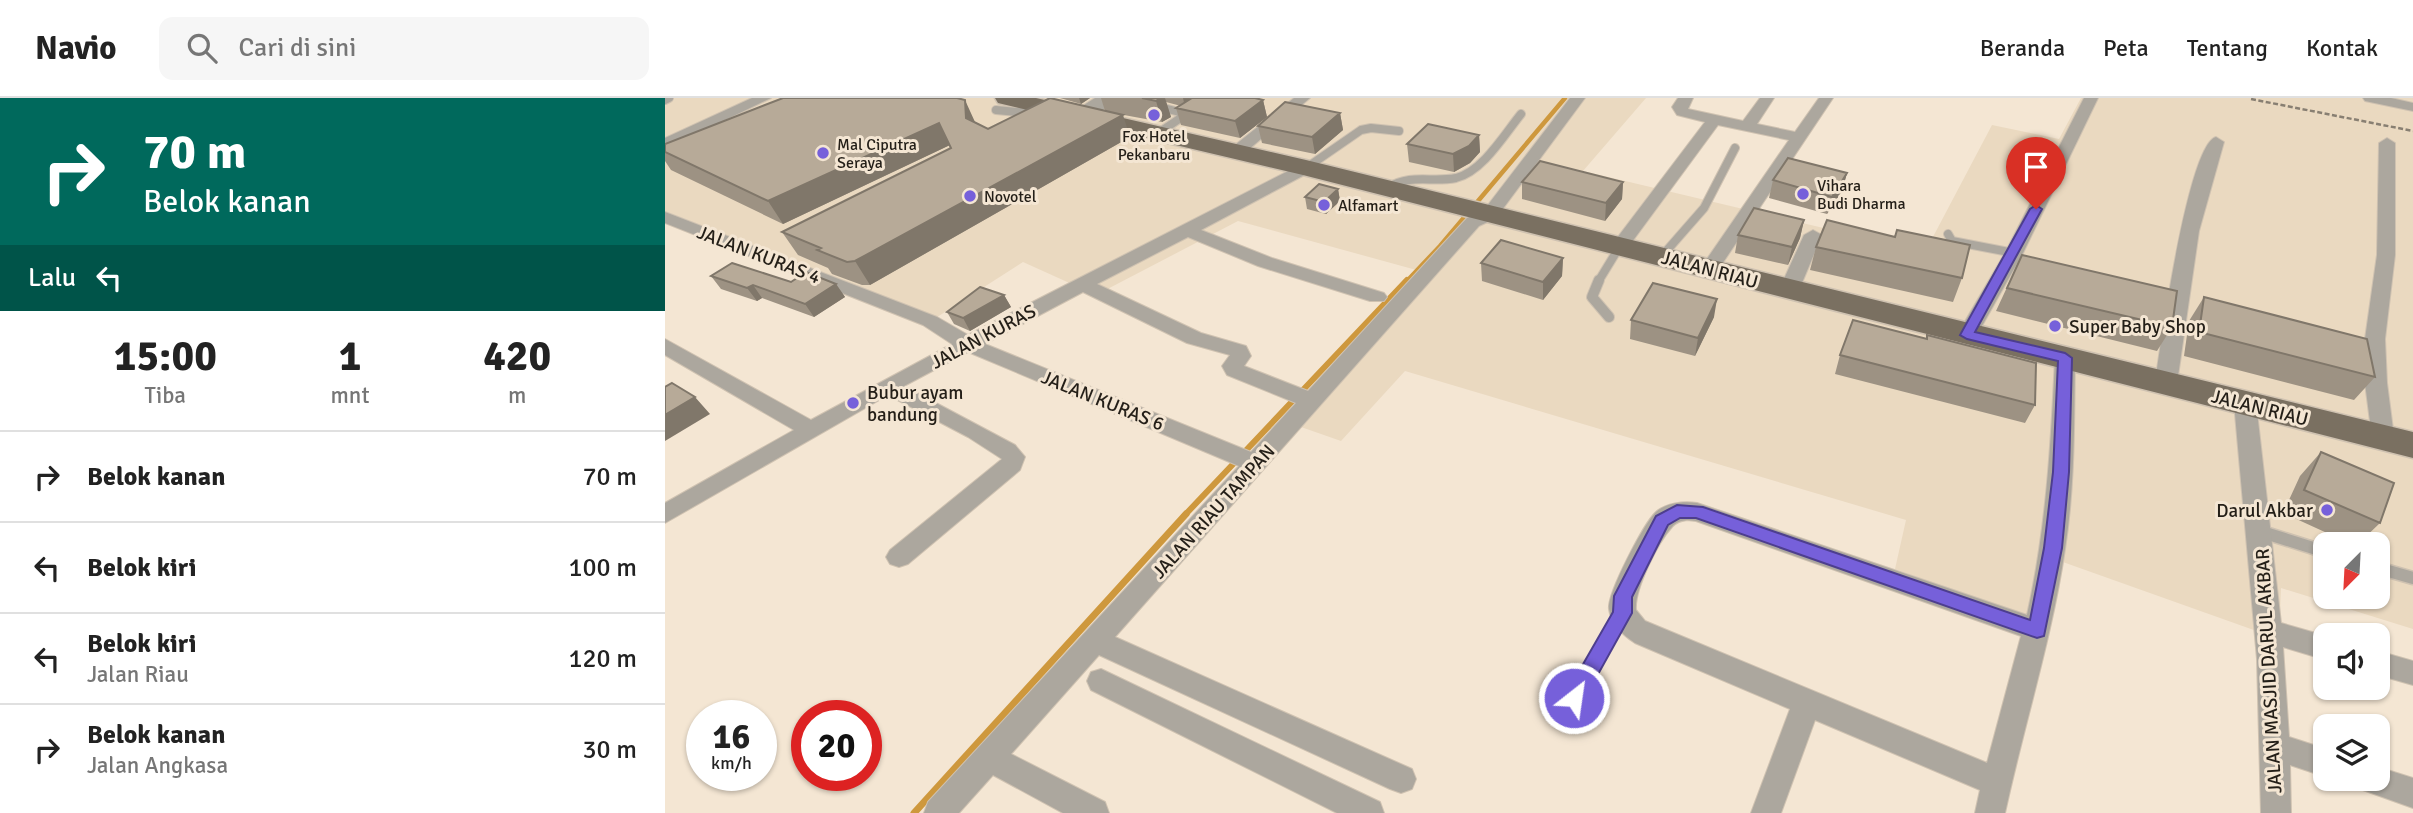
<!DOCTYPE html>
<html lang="id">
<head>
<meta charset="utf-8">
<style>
  body { margin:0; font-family:Signika,sans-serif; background:#f6f6f6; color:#222; height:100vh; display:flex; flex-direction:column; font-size:26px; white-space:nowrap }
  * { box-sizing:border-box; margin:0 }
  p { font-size:23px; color:#767676 }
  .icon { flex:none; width:38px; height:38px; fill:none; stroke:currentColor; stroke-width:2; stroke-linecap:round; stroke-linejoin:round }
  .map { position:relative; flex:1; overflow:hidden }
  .panel { display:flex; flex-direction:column; background:#fff; width:665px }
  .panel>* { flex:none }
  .banner { background:#00695c; color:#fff; overflow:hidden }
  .needle { width:46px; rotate:204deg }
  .controls { position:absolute; left:1648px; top:434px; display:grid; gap:14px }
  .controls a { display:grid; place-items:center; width:77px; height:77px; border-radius:14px; background:#fff; box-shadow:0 2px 5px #0004; font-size:35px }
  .speed { position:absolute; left:21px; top:602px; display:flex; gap:14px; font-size:35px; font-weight:700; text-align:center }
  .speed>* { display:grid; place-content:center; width:91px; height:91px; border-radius:50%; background:#fff; box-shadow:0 2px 5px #0004; line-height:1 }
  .speed small { font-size:18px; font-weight:400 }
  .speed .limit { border:10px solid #d22; background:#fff; color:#111 }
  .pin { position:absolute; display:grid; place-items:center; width:60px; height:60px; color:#fff; margin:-72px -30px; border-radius:50% 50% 50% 0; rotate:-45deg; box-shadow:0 0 7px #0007 }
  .pin .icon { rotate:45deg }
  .me { position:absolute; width:77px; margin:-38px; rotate:30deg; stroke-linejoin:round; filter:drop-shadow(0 0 5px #0008) }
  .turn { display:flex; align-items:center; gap:24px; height:147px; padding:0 28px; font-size:32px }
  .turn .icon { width:91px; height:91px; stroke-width:2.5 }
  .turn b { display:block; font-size:49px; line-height:60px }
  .then { display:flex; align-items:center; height:66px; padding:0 28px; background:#0003; gap:14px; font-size:26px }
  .eta { display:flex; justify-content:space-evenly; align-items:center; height:119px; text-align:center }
  .eta b { font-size:42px; font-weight:800; line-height:49px }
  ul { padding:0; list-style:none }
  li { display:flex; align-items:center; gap:21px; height:91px; padding:0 28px; border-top:2px solid #e0e0e0 }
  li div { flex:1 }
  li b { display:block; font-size:26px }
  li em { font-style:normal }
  header { display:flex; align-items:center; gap:42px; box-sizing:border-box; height:98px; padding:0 35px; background:#fff; border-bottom:2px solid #e0e0e0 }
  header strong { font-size:33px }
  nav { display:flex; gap:38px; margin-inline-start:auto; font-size:24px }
  .search { width:490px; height:63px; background:#f6f6f6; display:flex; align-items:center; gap:18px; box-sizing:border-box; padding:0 24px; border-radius:14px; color:#767676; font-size:26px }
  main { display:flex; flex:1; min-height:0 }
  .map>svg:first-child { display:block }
</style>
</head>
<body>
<header>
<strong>Navio</strong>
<div class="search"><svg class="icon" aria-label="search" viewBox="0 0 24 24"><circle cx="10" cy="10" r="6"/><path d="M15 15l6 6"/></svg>Cari di sini</div>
<nav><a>Beranda</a><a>Peta</a><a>Tentang</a><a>Kontak</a></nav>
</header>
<main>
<section class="panel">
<div class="banner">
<div class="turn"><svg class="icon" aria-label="right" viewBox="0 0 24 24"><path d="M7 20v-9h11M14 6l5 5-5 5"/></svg><div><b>70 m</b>Belok kanan</div></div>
<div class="then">Lalu<svg class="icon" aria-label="left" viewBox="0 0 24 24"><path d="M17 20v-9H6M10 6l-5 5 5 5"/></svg></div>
</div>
<div class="eta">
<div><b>15:00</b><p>Tiba</p></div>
<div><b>1</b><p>mnt</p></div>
<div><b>420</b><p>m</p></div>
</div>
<ul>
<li><svg class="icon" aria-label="right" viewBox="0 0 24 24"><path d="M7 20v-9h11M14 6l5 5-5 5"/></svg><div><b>Belok kanan</b></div><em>70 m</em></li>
<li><svg class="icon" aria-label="left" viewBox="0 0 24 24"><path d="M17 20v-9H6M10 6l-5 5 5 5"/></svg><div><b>Belok kiri</b></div><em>100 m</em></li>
<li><svg class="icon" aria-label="left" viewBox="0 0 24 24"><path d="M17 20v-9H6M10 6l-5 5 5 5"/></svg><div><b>Belok kiri</b><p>Jalan Riau</p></div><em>120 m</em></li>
<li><svg class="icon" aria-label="right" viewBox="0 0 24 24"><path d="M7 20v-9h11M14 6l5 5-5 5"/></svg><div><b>Belok kanan</b><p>Jalan Angkasa</p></div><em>30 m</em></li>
</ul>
</section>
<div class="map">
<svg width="1748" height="715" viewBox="0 0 1748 715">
  <rect width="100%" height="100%" fill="#f4e6d3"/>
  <path fill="#ead9c0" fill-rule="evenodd" d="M0 0H981L918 73 1260 154 1327 27 1394 41 1416 0H1748V531L1616 490 1614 541 1381 458 1370 521 1230 471 1241 422 740 273 676 343 616 322 755 173 573 123 431 197 358 164 266 223 99 152 0 113ZM1661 446H1713V499H1661Z"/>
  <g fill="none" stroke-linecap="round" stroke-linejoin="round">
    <path stroke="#ce983d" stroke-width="4.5" d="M741 184 775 148 900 0"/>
    <path stroke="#ce983d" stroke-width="6" d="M519 418 742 182"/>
    <path stroke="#ce983d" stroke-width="7" d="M249 715 521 416"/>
    <g stroke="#cfc2b1" stroke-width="10">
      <path id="lane-far2" d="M0 2 4 0
        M491 8 522 16
        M331 12 352 14 372 8
        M422 17 449 0
        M492 36 545 0
        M641 70 696 32 706 30 734 33
        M722 90C748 75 765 85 791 80 818 73 839 37 856 16
        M1283 136 1287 143 1349 155
        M997 158 1039 110 1070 50
        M933 184 955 148"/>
    </g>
    <g stroke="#cfc2b1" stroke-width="12">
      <path id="lane-far1" d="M934 182 927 199 944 219"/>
    </g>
    <g stroke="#cfc2b1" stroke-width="15">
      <path id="lane" d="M1594 433 1661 454
        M1713 470 1748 480
        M909 600 958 515"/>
    </g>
    <g stroke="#cfc2b1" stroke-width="2">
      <path id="street" d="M87 0H106L0 51V40Z
        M430 0H447L418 20H408L405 17 408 14Z
        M629 0H645L577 57H565L563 54 565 51Z
        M905 0H920L831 120 814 128 450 539 747 671 751 681 747 691 736 695 725 691 434 557 346 656 440 704 444 715H398L328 677 294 715H259L263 704 574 368 303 254 239 288 350 347 360 359 355 372 348 378 243 466 234 469 225 466 221 459 225 452 337 361 303 339 223 297 0 425V405L129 332 0 257V241L146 322 287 246 258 227 0 125V114L272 219 303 237 635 67H647L649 70 647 73 536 132 607 160 719 195 722 199 719 203H705L593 168 523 139 432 186 536 235 581 248 586 258 579 268 643 293 802 120 819 112ZM418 194 522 245 565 257 557 268 562 277 631 305 586 354 320 246Z
        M1013 0H1028L1023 11 1078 23 1095 0H1109L1092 26 1130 34 1154 0H1168L1051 175 1044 177 1035 171 1124 42 1053 27 961 152H949L946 148 949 144 1040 24 1012 17 1007 9Z
        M1419 0H1433L1358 155 1309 242H1295L1292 237 1340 155Z
        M1698 0H1726L1748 5V13L1700 3Z
        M1551 39 1559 44 1534 133 1512 285 1508 290 1501 292 1494 290 1490 285C1495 251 1523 46 1551 39Z
        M1722 40 1730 45V157L1720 241 1722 285 1729 339 1726 345 1718 347 1710 345 1707 339 1700 285V241L1712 157 1714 45Z
        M1148 132 1157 137 1134 192 1124 198 1117 196 1114 192 1139 137Z
        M1400 253 1407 255 1410 260C1409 324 1410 388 1400 451 1387 540 1359 627 1340 715H1310L1315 692 1150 622 1116 715H1086L1125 611 970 545C958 537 946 526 944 511 942 496 979 425 991 414 1001 405 1018 403 1032 405L1362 517C1381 432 1386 347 1390 260L1393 255ZM1022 422 1031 423 1356 538 1322 665 980 523 971 512C969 492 993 444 1007 429 1011 424 1016 423 1022 422Z
        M1580 298 1588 300 1591 305 1616 525 1661 538V562L1618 549 1624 639 1661 651V679L1625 667 1626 715H1596L1592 561 1569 305 1572 300Z
        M1713 553 1748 563V587L1713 577Z
        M436 571 715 704 719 715H672L426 592 422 583 426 574Z
        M1713 669 1748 680V710L1695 691 1691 681H1713Z"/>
    </g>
    <g stroke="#cfc2b1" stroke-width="3">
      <path id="primary" d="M330 0H371L641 62 1748 334V360L638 77 333 5Z"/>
    </g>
    <path stroke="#887f72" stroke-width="2.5" stroke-dasharray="5 2.5" stroke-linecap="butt" d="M1586 1 1748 33"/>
    <use href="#lane-far2" stroke="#aca79e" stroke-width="8"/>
    <use href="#lane-far1" stroke="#aca79e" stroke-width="10"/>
    <use href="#lane" stroke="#aca79e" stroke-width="12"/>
    <use href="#street" fill="#aca79e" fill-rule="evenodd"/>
    <use href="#primary" fill="#7a7061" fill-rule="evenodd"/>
  </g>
  <path fill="#9d9283" d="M395 0H425L416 6Z
    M436 0H590L598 2 602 19 575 40 516 27 511 10 516 8 501 4 506 19 497 24 448 15 465 39 205 187H197L167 176 163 170 133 157 117 134 286 50 285 47 118 126 6 72 0 63V46L310 24 323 31 440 13Z
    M675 15 678 32 650 56 597 45 593 28Z
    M814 37 815 54 805 65 789 74 744 64 742 46Z
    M1182 75 1177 93 1162 116 1104 100 1108 82Z
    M857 84H958L957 101 940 123 857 101Z
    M673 91 675 103 661 116 642 111 640 99Z
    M1139 122 1135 140 1123 167 1070 155 1073 137Z
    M1151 149 1297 180 1288 204 1145 172Z
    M1357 157 1507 229 1492 253 1331 213Z
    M898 160 897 178 878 202 817 183 816 165Z
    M46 178 171 186 180 199 149 219 97 200 92 203 56 191Z
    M339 197 346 209 305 233 289 226 282 214Z
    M1539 199 1710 279 1689 302 1519 258 1524 223Z
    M1049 219 1030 258 965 241 966 222Z
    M1262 237 1370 307 1360 325 1170 276 1175 257 1261 241Z
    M1656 354 1715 425 1693 446H1686L1618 415 1635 378Z"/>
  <path fill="#80776a" d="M414 0H425L416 6Z
    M495 0H500L506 19 497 24 491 3Z
    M518 0H533L520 9Z
    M300 2 310 24 312 42 301 20Z
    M598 2 602 19 575 40 570 23Z
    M675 15 678 32 650 56 647 39Z
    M458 17 465 39 205 187 190 163Z
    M274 25 285 47 118 126 103 103Z
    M814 37 815 54 805 65 789 74 788 56Z
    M1182 75 1177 93 1162 116 1167 99Z
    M958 84 957 101 940 123 941 105Z
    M673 91 675 103 661 116 659 104Z
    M1139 122 1135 140 1123 167 1127 149Z
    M898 160 897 178 878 202V184Z
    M171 186 180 199 149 219 140 206Z
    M88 187 97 200 92 203 82 190Z
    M339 197 346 209 305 233 298 220Z
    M1052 201 1049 219 1030 258 1033 240Z
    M30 299 45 316 0 343V317Z"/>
  <path fill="#b7aa98" stroke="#80776a" stroke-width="2" d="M118 0H292L300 2 301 20 323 31 385 0 458 17 190 163 182 164 152 152 156 150 117 134 286 50 274 25 103 103 0 54V46Z
    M477 0H495L491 3Z
    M527 0H590L598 2 570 23 511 10Z
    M620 4 675 15 647 39 593 28Z
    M763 26 814 37 804 48 788 56 742 46Z
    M1123 60 1182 75 1167 99 1108 82Z
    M875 63 958 84 941 105 857 84Z
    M654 86 673 91 659 104 640 99Z
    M1089 110 1139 122 1127 149 1073 137Z
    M1162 122 1230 139 1232 132 1305 147 1297 180 1151 149Z
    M836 142 898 160 878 184 816 165Z
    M1357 157 1512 193 1507 229 1342 190Z
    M67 165 126 184 141 174 171 186 140 206 88 187 82 190 46 178Z
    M988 185 1052 201 1033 240 966 222Z
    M315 189 339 197 298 220 282 214Z
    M1539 199 1702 241 1710 279 1534 234Z
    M1188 222 1262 241V237L1371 265 1370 307 1175 257Z
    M7 285 30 299 0 317V289Z
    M1656 354 1729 385 1715 425 1639 392Z"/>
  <path fill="#7660da" stroke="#4d3e8e" stroke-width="2" d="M1371 107 1377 111 1310 234 1400 255 1407 260 1404 374 1397 450 1379 538 1372 540 1031 420H1015L1003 427 967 499V515L916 607 909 609 902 607 899 600 902 594 948 514 949 498 991 418 1012 407 1038 409 1365 522 1379 450 1388 374 1393 263 1302 241 1295 237 1365 111Z"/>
  <g fill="#7660da" stroke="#f4e6d3" stroke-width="2.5">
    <circle cx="489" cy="17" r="7"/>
    <circle cx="158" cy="55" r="7"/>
    <circle cx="1138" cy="96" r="7"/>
    <circle cx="305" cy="98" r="7"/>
    <circle cx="659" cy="107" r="7"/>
    <circle cx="1390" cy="228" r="7"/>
    <circle cx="188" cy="305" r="7"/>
    <circle cx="1662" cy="412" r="7"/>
  </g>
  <g text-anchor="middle" stroke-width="6" stroke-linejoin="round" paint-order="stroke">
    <g font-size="16" fill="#241f18" stroke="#f4e6d3" text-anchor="start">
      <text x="489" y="44" text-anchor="middle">Fox Hotel<tspan x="489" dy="18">Pekanbaru</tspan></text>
      <text x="172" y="52">Mal Ciputra<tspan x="172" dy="18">Seraya</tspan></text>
      <text x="1152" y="93">Vihara<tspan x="1152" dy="18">Budi Dharma</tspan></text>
      <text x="319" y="104">Novotel</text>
      <text x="673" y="113">Alfamart</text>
    </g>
    <g font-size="19" fill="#241f18" stroke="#f4e6d3">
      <text transform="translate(94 156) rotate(21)" y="7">JALAN KURAS 4</text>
      <text transform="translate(1045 171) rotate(15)" y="7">JALAN RIAU</text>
      <text transform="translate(318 238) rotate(-28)" y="7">JALAN KURAS</text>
      <text transform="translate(438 302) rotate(22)" y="7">JALAN KURAS 6</text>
      <text transform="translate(1595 309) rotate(14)" y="7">JALAN RIAU</text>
      <text transform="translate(548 413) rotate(-48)" y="7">JALAN RIAU TAMPAN</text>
      <text transform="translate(1603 573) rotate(-93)" y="7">JALAN MASJID DARUL AKBAR</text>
    </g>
    <g font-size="19" fill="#241f18" stroke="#f4e6d3" text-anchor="start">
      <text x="1404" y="235">Super Baby Shop</text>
      <text x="202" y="301">Bubur ayam<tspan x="202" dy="22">bandung</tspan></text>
      <text x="1648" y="419" text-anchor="end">Darul Akbar</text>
    </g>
  </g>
</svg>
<div class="controls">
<a><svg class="needle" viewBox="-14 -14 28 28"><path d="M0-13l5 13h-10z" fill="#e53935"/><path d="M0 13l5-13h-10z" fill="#767676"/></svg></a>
<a><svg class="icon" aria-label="sound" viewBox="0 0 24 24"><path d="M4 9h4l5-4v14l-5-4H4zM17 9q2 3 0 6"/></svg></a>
<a><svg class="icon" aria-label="layers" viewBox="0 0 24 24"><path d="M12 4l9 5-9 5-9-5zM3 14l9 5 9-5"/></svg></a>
</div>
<div class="speed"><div>16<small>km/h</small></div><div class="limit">20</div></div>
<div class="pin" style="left:1371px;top:111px;background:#d93025"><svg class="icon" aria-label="arrive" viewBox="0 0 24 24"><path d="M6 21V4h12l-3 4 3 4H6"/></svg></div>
<svg class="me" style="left:909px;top:600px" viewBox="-20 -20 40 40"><circle r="17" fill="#7660da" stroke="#fff" stroke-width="3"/><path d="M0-11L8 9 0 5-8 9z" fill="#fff"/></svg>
</div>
</main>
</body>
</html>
